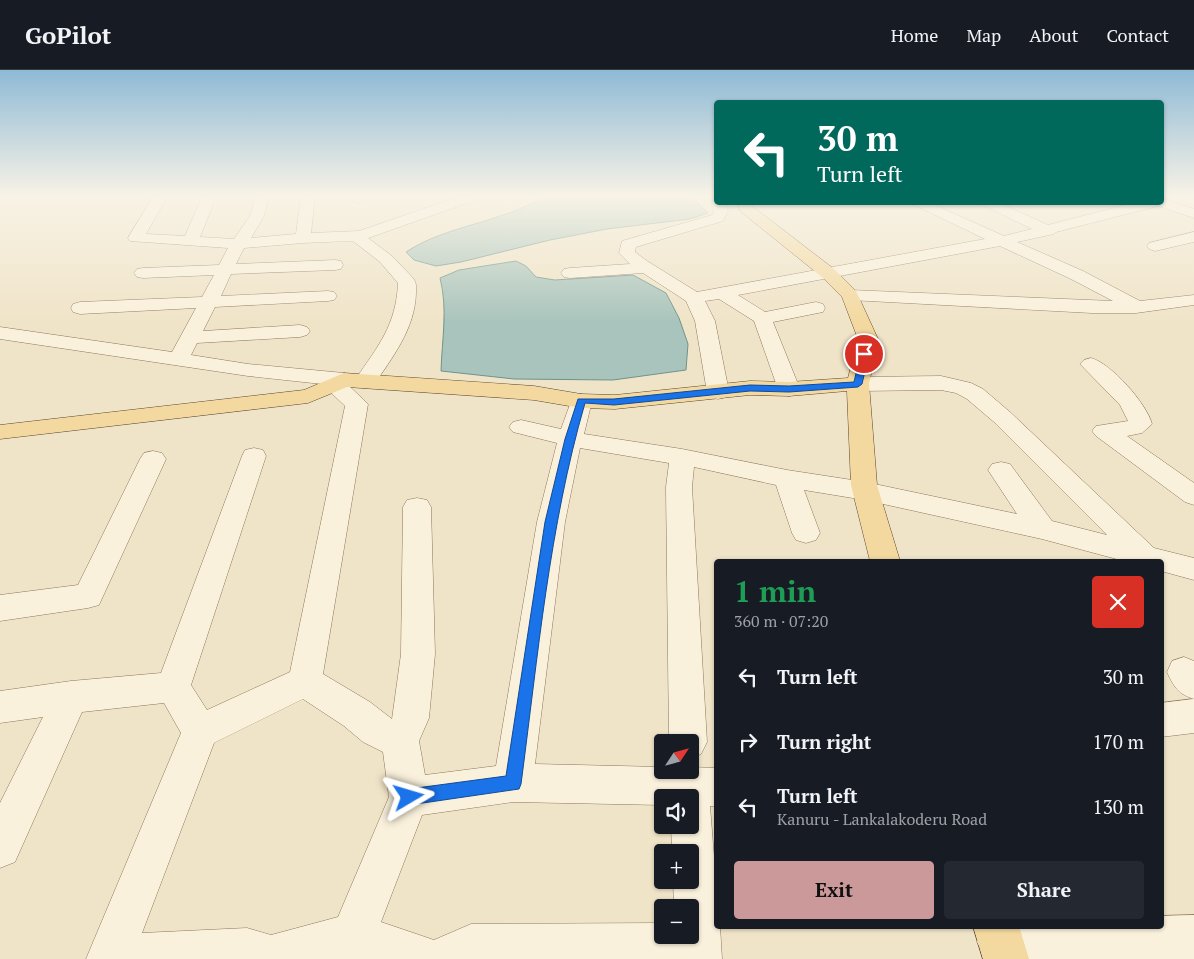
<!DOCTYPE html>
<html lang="en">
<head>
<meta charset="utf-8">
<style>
  body { margin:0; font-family:"PT Serif",serif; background:#242831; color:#f1f3f6; height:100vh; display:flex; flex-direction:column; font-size:19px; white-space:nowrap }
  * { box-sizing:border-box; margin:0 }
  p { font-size:16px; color:#9ea1a6 }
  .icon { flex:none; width:28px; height:28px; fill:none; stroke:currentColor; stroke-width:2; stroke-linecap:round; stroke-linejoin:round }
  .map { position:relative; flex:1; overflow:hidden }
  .side { position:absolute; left:714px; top:489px; width:450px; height:370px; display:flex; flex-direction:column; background:#171b24; border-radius:5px; box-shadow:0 1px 4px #0004 }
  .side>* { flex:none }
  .banner { position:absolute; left:714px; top:30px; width:450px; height:105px; border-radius:5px; box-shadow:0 1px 4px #0004; background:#00695c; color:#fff; overflow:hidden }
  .needle { width:32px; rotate:54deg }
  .tools { position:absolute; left:654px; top:664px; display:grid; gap:10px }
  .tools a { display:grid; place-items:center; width:45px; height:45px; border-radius:5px; background:#171b24; box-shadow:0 1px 4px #0004; font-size:25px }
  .pin { position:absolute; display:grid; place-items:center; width:42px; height:42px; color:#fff; margin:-21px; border:2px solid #fff; border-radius:50%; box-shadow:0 1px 5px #0007 }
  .me { position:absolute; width:55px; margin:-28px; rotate:83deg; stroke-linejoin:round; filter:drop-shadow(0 0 4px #0008) }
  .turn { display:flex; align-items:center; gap:18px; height:105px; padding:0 20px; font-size:22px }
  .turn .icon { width:65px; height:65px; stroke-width:2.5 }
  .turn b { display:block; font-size:35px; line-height:42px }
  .round { display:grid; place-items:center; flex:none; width:52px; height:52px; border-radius:5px; background:#242831 }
  .overview { display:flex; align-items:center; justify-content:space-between; height:85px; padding:0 20px }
  h1 { font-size:30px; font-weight:700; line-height:38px; color:#1e9e55 }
  .cta { display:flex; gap:10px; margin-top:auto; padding:10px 20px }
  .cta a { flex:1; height:58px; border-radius:5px; background:#cc999b; color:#111; font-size:20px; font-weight:700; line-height:58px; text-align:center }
  .cta a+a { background:#242831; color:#f1f3f6 }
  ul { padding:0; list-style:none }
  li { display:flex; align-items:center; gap:15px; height:65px; padding:0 20px }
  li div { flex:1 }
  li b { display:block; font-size:19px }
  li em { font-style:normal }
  header { display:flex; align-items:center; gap:30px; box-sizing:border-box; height:70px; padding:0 25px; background:#171b24; border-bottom:1px solid #363941 }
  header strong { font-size:24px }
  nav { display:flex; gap:28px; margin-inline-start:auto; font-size:18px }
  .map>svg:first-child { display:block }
</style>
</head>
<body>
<header>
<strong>GoPilot</strong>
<nav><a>Home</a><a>Map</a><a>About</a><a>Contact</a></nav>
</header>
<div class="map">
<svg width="1194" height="889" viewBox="0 0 1194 889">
  <rect width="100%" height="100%" fill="#f0e4c8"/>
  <path fill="#a9c4bc" stroke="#6f938a" d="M543 127H692L708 143 690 149 607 159 550 170 461 192 436 196 414 190 406 182C447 155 501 153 543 127Z
    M516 191 526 196 536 207 555 210 633 205 666 223 679 248 688 274 686 300 613 310 514 309 441 301C442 269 448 239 440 208L459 200Z"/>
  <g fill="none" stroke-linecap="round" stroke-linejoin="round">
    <g stroke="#8d765c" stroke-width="1">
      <path id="minor" d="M153 127H167L146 164 185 166 202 127H216L200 167 234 169 250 146 255 127H269L264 146 251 168 296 164 301 127H315L311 163 359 161 458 127H478L476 130 368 168 392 186 413 208C417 213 416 218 416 223 415 259 392 288 373 316L365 318 357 316 354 311 348 315 368 334 323 604 370 632 392 649 401 584 403 437 407 430 417 428 427 430 431 437 435 584 429 648 419 671 425 705 496 696 537 452 557 373 513 362 509 357 513 352 521 350 561 359 573 326 581 324 589 326 592 331 584 364 682 379 787 400 865 412 1017 444 988 400 992 394 1001 392 1010 394 1052 451 1107 465 994 352 967 329 956 323 941 320 858 321 850 319 847 314 850 309 858 307 941 306 971 313 983 319 1010 342 1154 478 1194 488V510L1161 501V491H1124L1042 469 865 430 804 420 820 463 816 470 806 473 796 470 792 463 776 415 694 397 692 417 707 672 701 684 690 689V672H669L666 417 669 393 580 378 565 452 535 694 662 697V700H690V697L716 698V736H710L716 811V856H720L722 889H86L181 663 164 633 82 642 15 792 0 798V733L43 647 0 653V621L71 611 161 603 242 386 245 380 254 378 263 380 266 386 191 615 207 640 290 602 345 336 322 314 248 306 0 269V257L172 282 196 238 80 244 73 242 71 238 73 234 80 232 202 227 214 205 143 208 137 207 134 203 137 199 143 198 219 195 228 178 130 171 128 168ZM353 171 380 192 398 213C396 256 378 276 355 310L352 305 344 303 248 294 191 285 197 273 300 267 307 265 310 261 307 257 300 255 203 261 215 237 328 231 334 230 337 226 334 222 328 221 221 226 231 204 335 200 341 199 343 195 341 191 335 190 236 194 244 178 303 173ZM303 629 344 656 363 672 383 682 389 727 338 847 271 865 247 858 142 863 214 673ZM662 728H690V755H671L672 782H690V810H673L674 838H690V865H662V853L471 854 434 870 381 852 422 745 513 732 662 735Z
        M352 127H366V129L359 133 354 132Z
        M716 128V132H725L728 141 723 151 636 177 635 182 647 191 697 222 985 169 908 132H928L1004 166 1032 159 977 132H997L1048 155 1137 132H1161V128L1194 139V148L1158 136 1056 162 1054 164 1017 172 1083 201 1140 231 1194 225V235L1136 243H1092L850 230 844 229 841 225 844 221 850 220 1113 231 1071 209 1000 176 738 225 765 242 816 232 823 234 825 238 823 242 773 252 800 319 797 324 789 326 781 324 778 319 754 251 719 229 705 231 715 251 729 322 726 327 718 329 710 327 707 322 695 251 686 231 643 203 570 208 564 207 561 203 564 199 570 198 630 194 619 183 622 171 712 145 714 141 711 132Z
        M1194 162V172L1155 181 1149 179 1147 176 1149 173Z
        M1091 288C1111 293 1147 334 1152 354L1142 363 1127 366 1194 413V435L1185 432 1096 366 1092 361 1096 356 1128 351 1120 335 1080 294 1084 290Z
        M153 381 162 383 166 389 99 535 88 538 0 551V525L78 515 140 389 144 383Z
        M1184 587 1194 591V629C1178 624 1174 617 1167 602L1172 591Z
        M1194 629V663L1161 667V633Z
        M1194 845V889H986L977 872 984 856H1161V846Z"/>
    </g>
    <g stroke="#5b4430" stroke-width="1">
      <path id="major" d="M737 132H751L752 136 834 199 856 221 878 269 869 314 877 415 900 491H870L851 415 847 321 789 326 750 325 615 339 581 338 534 330 347 317 308 333 0 369V355L304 320 344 303 534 316 581 324 615 325 750 311 789 312 848 308 858 269 842 227 822 207 740 141Z
        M973 856H1019L1029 889H983Z"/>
    </g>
    <use href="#minor" fill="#faf1dc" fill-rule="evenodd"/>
    <use href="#major" fill="#f3d9a0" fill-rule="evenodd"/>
  </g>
  <linearGradient id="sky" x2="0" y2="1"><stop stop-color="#8fbad6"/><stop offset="0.5" stop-color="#f8f3e6"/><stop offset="1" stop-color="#f8f3e6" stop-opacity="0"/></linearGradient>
  <rect width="1194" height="252" fill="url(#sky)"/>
  <path fill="#1a73e8" stroke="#114b97" d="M861 282 869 284 862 314 858 317 789 322 750 321 614 335 585 333C549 457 538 586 521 714L519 719 409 735 403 733 401 727 403 721 409 719 506 706 545 452 565 369 578 329H614L750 315 789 316 854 312Z"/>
</svg>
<div class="tools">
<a><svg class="needle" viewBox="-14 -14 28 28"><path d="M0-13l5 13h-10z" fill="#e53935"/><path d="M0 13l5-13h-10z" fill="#9ea1a6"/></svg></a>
<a><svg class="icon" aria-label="sound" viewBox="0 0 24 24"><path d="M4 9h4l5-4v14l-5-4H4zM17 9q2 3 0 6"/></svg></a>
<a>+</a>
<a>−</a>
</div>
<div class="pin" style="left:864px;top:284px;background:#d93025"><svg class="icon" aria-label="arrive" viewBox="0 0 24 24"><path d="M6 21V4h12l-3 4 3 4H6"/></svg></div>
<svg class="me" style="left:409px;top:727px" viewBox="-20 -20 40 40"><path d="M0-17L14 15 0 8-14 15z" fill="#1a73e8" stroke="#fff" stroke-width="4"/></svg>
<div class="banner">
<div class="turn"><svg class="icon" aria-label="left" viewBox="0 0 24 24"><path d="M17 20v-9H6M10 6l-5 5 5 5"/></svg><div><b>30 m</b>Turn left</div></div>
</div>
<section class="side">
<div class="overview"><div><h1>1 min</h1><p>360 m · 07:20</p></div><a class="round" style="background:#d93025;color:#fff"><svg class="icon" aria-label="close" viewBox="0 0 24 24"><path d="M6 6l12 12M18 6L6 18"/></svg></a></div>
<ul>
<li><svg class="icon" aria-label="left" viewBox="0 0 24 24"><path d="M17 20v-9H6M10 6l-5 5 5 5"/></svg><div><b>Turn left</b></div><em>30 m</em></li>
<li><svg class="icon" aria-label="right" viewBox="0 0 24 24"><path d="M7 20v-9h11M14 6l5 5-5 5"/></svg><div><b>Turn right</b></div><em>170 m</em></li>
<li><svg class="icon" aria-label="left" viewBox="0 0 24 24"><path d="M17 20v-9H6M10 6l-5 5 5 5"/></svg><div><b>Turn left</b><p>Kanuru - Lankalakoderu Road</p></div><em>130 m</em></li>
</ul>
<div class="cta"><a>Exit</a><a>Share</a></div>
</section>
</div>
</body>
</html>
